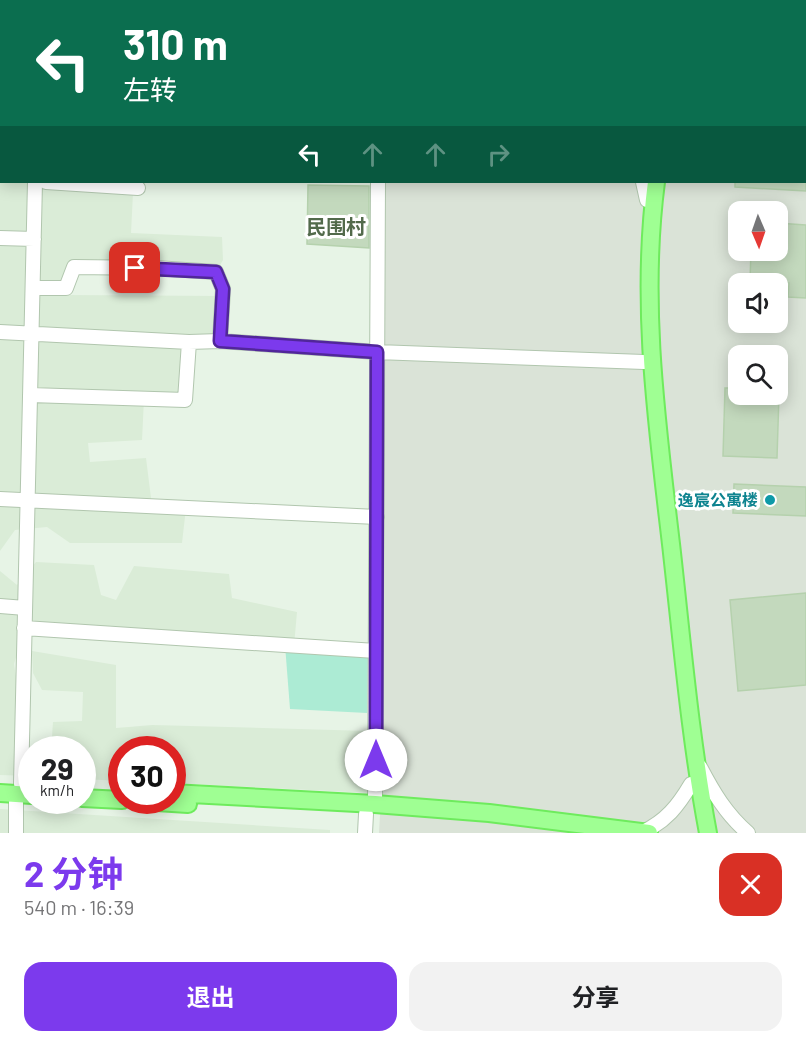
<!DOCTYPE html>
<html lang="zh">
<head>
<meta charset="utf-8">
<style>
  body { margin:0; font-family:Barlow,"Noto Sans SC",sans-serif; background:#f2f2f2; color:#202124; height:100vh; display:flex; flex-direction:column; font-size:22px; white-space:nowrap }
  * { box-sizing:border-box; margin:0 }
  p { font-size:20px; color:#757577 }
  .icon { flex:none; width:33px; height:33px; fill:none; stroke:currentColor; stroke-width:2; stroke-linecap:round; stroke-linejoin:round }
  .map { position:relative; height:833px; overflow:hidden }
  .panel { display:flex; flex-direction:column; background:#fff; flex:1 }
  .panel>* { flex:none }
  .banner { position:absolute; left:0px; top:0px; width:807px; height:183px; box-shadow:0 3px 15px #0003; background:#0b6e4f; color:#fff; overflow:hidden }
  .needle { width:39px; rotate:178deg }
  .tools { position:absolute; left:728px; top:201px; display:grid; gap:12px }
  .tools a { display:grid; place-items:center; width:60px; height:60px; border-radius:12px; background:#fff; box-shadow:0 3px 15px #0003; font-size:30px }
  .speed { position:absolute; left:18px; top:736px; display:flex; gap:12px; font-size:30px; font-weight:700; text-align:center }
  .speed>* { display:grid; place-content:center; width:78px; height:78px; border-radius:50%; background:#fff; box-shadow:0 3px 15px #0003; line-height:1 }
  .speed small { font-size:15px; font-weight:400 }
  .speed .limit { border:9px solid #d22; background:#fff; color:#111 }
  .pin { position:absolute; display:grid; place-items:center; width:51px; height:51px; color:#fff; margin:-26px; border-radius:12px; box-shadow:0 3px 9px #0006 }
  .me { position:absolute; width:66px; margin:-33px; rotate:0deg; stroke-linejoin:round; filter:drop-shadow(0 0 4px #0008) }
  .turn { display:flex; align-items:center; gap:21px; height:126px; padding:0 24px; font-size:27px }
  .turn .icon { width:78px; height:78px; stroke-width:2.5 }
  .turn b { display:block; font-size:42px; line-height:51px }
  .lanes { display:flex; align-items:center; height:57px; padding:0 24px; background:#0003; justify-content:center; gap:30px; direction:ltr }
  .lanes .off { opacity:.35 }
  .round { display:grid; place-items:center; flex:none; width:63px; height:63px; border-radius:18px; background:#f2f2f2 }
  .overview { display:flex; align-items:center; justify-content:space-between; height:102px; padding:0 24px }
  h1 { font-size:36px; font-weight:700; line-height:45px; color:#7c3aed }
  .cta { display:flex; gap:12px; margin-top:auto; padding:12px 24px }
  .cta a { flex:1; height:69px; border-radius:18px; background:#7c3aed; color:#fff; font-size:24px; font-weight:700; line-height:69px; text-align:center }
  .cta a+a { background:#f2f2f2; color:#202124 }
  .map>svg:first-child { display:block }
</style>
</head>
<body>
<div class="map">
<svg width="806" height="833" viewBox="0 0 806 833">
  <rect width="100%" height="100%" fill="#e7f4e6"/>
  <path fill="#daecd7" d="M0 39 2 182H132L133 193 131 233 222 237 223 260 216 272 74 267 66 295 223 296 220 341 189 342 185 400 144 399 142 440 88 443 90 462 146 458 152 506 186 508 182 543H70L47 527 15 530 0 551Z
    M36 562 94 565 101 595 116 600 134 566 229 574 232 598 297 612 294 646 25 628 14 664 22 715V751H31V776L0 775V571L17 585Z
    M32 651 116 665V728L153 725 369 731V793L173 783 172 750H122L121 781 83 779 82 750H51L53 722 82 721 83 692 42 690 33 673Z
    M0 809 330 830V833H0Z"/>
  <path fill="#dae3d7" fill-rule="evenodd" d="M606 0H806V833H379L381 797 380 182H806V2ZM738 212H777V250H738ZM738 284H777V322H738ZM738 356H777V394H738Z"/>
  <path fill="#acebd4" d="M285 645 368 651 367 713 290 709Z"/>
  <path fill="#c3d9bd" stroke="#b5d1ad" stroke-width="1.5" d="M735 182H806V191L735 187Z
    M308 185 369 186V248L307 244Z
    M777 223 806 225V298L788 297 789 283 750 282 751 250H777Z
    M725 388H738V394H779L777 458 723 456Z
    M734 484 806 487V516L733 513Z
    M806 593V685L738 691 730 600Z"/>
  <g fill="none" stroke-linecap="round" stroke-linejoin="round">
    <g stroke="#b1c6ae" stroke-width="16">
      <path id="minor" d="M616 0V2
        M378 2V0
        M0 83 2 84
        M0 130H2
        M46 182 138 188
        M643 182 647 200
        M0 238 34 239
        M33 288H66L74 267 156 268 216 272 223 289 220 341
        M0 332 189 342 220 341 377 352 644 362
        M30 395 185 400 189 342
        M0 499 377 517
        M0 606 25 608
        M24 628 376 651
        M700 767C713 792 726 814 748 833
        M21 784 35 182
        M375 804 378 182
        M643 832C666 821 678 806 691 784
        M16 833V794
        M365 833 366 814"/>
    </g>
    <g stroke="#6eeb5d" stroke-width="20">
      <path id="major" d="M699 2V0
        M656 182C640 303 657 424 671 544 682 641 690 738 708 833
        M0 793 32 795
        M172 793 375 804 489 813 649 833
        M82 798 122 800
        M141 801 188 804"/>
    </g>
    <use href="#minor" stroke="#fff" stroke-width="14"/>
    <use href="#major" stroke="#9fff93" stroke-width="16"/>
  </g>
  <g fill="none" stroke-linecap="round" stroke-linejoin="round">
    <g stroke="#51269a" stroke-width="15">
      <path id="route" d="M135 268 216 272 223 289 220 341 377 352 376 760"/>
    </g>
    <use href="#route" stroke="#7c3aed" stroke-width="10"/>
  </g>
  <circle fill="#0f9aa8" stroke="#fff" stroke-width="2" cx="770" cy="500" r="6"/>
  <g text-anchor="middle" stroke-width="6" stroke-linejoin="round" paint-order="stroke">
    <g font-size="16" font-weight="bold" fill="#0d838f" stroke="#fff" text-anchor="end">
      <text x="758" y="506">逸宸公寓楼</text>
    </g>
    <g font-size="20" font-weight="bold" fill="#526a4b" stroke="#fff">
      <text x="336" y="234">民围村</text>
    </g>
  </g>
</svg>
<div class="tools">
<a><svg class="needle" viewBox="-14 -14 28 28"><path d="M0-13l5 13h-10z" fill="#e53935"/><path d="M0 13l5-13h-10z" fill="#757577"/></svg></a>
<a><svg class="icon" aria-label="sound" viewBox="0 0 24 24"><path d="M4 9h4l5-4v14l-5-4H4zM17 9q2 3 0 6"/></svg></a>
<a><svg class="icon" aria-label="search" viewBox="0 0 24 24"><circle cx="10" cy="10" r="6"/><path d="M15 15l6 6"/></svg></a>
</div>
<div class="speed"><div>29<small>km/h</small></div><div class="limit">30</div></div>
<div class="pin" style="left:135px;top:268px;background:#d93025"><svg class="icon" aria-label="arrive" viewBox="0 0 24 24"><path d="M6 21V4h12l-3 4 3 4H6"/></svg></div>
<svg class="me" style="left:376px;top:760px" viewBox="-20 -20 40 40"><circle r="19" fill="#fff"/><path d="M0-13L10 11 0 6-10 11z" fill="#7c3aed"/></svg>
<div class="banner">
<div class="turn"><svg class="icon" aria-label="left" viewBox="0 0 24 24"><path d="M17 20v-9H6M10 6l-5 5 5 5"/></svg><div><b>310 m</b>左转</div></div>
<div class="lanes"><svg class="icon" aria-label="left" viewBox="0 0 24 24"><path d="M17 20v-9H6M10 6l-5 5 5 5"/></svg><svg class="icon off" aria-label="ahead" viewBox="0 0 24 24"><path d="M12 20V5M6 11l6-6 6 6"/></svg><svg class="icon off" aria-label="ahead" viewBox="0 0 24 24"><path d="M12 20V5M6 11l6-6 6 6"/></svg><svg class="icon off" aria-label="right" viewBox="0 0 24 24"><path d="M7 20v-9h11M14 6l5 5-5 5"/></svg></div>
</div>
</div>
<section class="panel">
<div class="overview"><div><h1>2 分钟</h1><p>540 m · 16:39</p></div><a class="round" style="background:#d93025;color:#fff"><svg class="icon" aria-label="close" viewBox="0 0 24 24"><path d="M6 6l12 12M18 6L6 18"/></svg></a></div>
<div class="cta"><a>退出</a><a>分享</a></div>
</section>
</body>
</html>
